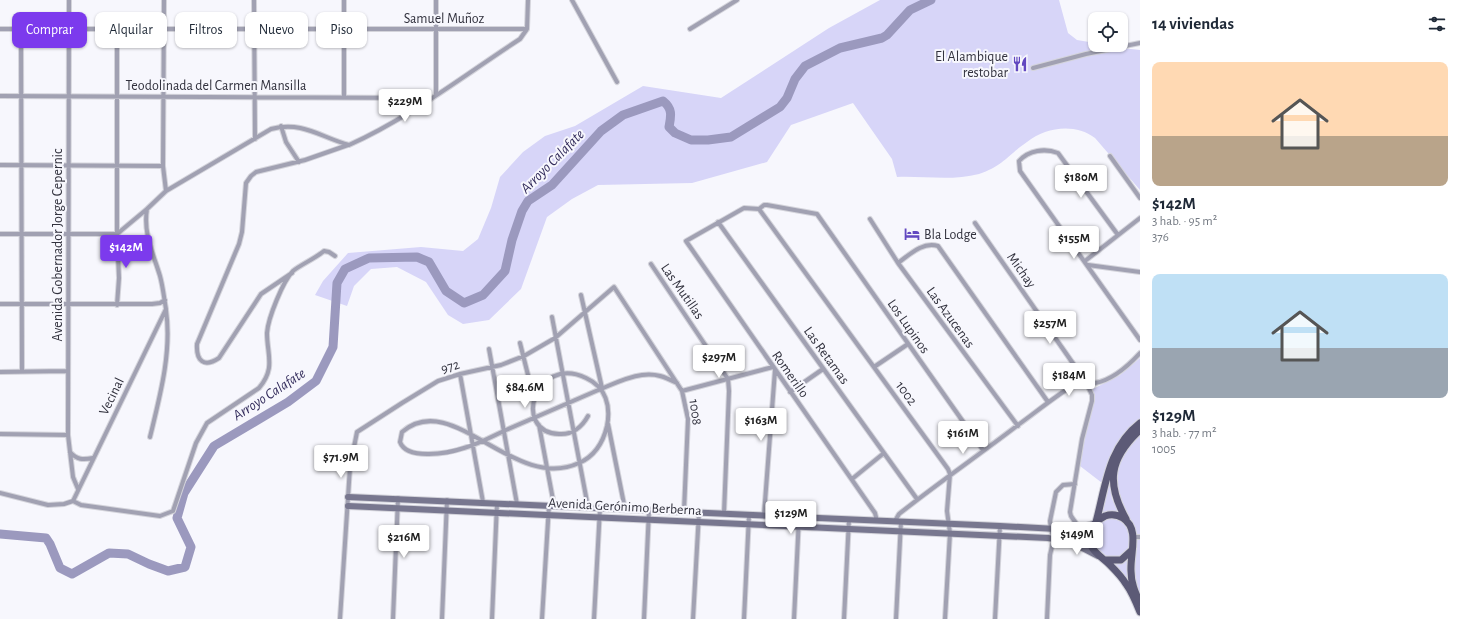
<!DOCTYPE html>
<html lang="es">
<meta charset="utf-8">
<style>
body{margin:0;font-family:"Alegreya Sans",sans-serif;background:#f6f6f7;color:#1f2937;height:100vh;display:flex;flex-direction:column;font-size:15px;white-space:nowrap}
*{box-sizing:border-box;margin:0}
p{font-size:13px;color:#747a83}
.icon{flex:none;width:22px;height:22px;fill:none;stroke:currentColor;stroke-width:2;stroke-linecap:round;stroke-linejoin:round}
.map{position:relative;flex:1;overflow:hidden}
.panel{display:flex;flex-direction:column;background:#fff;width:320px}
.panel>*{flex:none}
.guide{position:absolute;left:12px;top:12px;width:380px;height:36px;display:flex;gap:8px}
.tools{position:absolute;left:1088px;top:12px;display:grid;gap:8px}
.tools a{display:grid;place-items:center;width:40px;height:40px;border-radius:8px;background:#fff;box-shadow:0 1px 3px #0004;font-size:20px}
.price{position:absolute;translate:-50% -34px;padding:0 9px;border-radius:4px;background:#fff;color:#222;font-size:13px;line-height:26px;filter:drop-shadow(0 1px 2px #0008)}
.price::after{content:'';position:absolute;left:50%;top:24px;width:12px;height:9px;margin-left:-6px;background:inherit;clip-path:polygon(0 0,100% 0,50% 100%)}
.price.current{background:#7c3aed;color:#fff}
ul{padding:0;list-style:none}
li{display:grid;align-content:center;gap:8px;height:212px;padding:0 12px}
li span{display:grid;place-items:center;height:124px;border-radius:8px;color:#555}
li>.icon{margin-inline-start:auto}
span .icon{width:72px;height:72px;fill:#fffc;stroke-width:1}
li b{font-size:17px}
h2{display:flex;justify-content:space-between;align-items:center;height:48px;padding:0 12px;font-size:17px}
.chip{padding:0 14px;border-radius:8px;background:#fff;box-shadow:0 1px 3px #0004;font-size:14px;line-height:36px}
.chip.current{background:#7c3aed;color:#fff}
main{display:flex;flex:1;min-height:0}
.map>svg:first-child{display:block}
.green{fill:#d7d5f8}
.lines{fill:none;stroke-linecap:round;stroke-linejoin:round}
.river{stroke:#9b99be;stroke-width:9}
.street-casing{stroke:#d4d4db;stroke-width:6}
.secondary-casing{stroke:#d4d4db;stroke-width:8}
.primary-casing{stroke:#d4d4db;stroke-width:9}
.street{stroke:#a1a1b2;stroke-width:4}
.secondary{stroke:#78778f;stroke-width:6}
.primary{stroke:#5c5a76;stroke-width:7}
.labels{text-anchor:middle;stroke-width:4;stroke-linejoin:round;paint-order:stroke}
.street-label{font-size:14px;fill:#32323e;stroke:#f7f7fd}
.poi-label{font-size:14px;fill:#32323e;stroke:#f7f7fd;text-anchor:end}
.water-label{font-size:15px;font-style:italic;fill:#312a5a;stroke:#f7f7fd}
</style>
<main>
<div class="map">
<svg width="1140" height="619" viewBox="0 0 1140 619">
<rect width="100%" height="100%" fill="#f7f7fd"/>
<!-- green -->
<path class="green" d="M880 0H1059L1068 33 1077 40 1095 43V45L1140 50V190L1095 138C1075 123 1046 127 1027 142 1008 155 1003 166 979 174 953 181 924 176 897 177L892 159 853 103 791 125 767 162 692 183 598 185 572 199 547 217 521 289 489 320 463 324 448 315 426 282 397 267 371 269 354 286 347 306 315 295 323 281 348 253 421 247 463 251 478 239 491 208 500 177 523 152 545 136 575 126 643 86 721 98 829 28Z
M1140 358V597L1133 571 1137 534 1116 492 1111 489 1112 499 1119 512 1110 511 1100 513 1106 486 1080 466 1093 389 1120 375Z
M1092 538a20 20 0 1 1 40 0a20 20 0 1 1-40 0Z
M1129 557 1130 585 1111 563Z"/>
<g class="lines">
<!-- river -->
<path class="river" d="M0 534 46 538 50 544 60 568 72 574 109 553 128 554 149 564 168 571 185 567 191 547 177 518 184 493 214 446 288 402 316 381 333 347 337 283 345 269 369 258 417 257 429 262 446 291 464 303 483 295 505 271 512 240 522 211 528 201 552 185 601 131 623 115 663 101C673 109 671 116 669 127L675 133 691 140H708L731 137 780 107 787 98 795 79 805 66 840 48 882 38 887 35 910 10 931 0"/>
<defs>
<path id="street" d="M69 0 68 435 73 477 78 489
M164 0 163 166 166 191
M254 0 255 139
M436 0V94
M572 0 617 82
M117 28V234L119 278 117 305
M0 29H527
M21 29 22 371
M690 29 737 0
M1033 68 1086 54 1140 43
M0 96 431 98
M344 96V0
M281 126 286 142 299 162
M1110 156 1140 198
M0 165 163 166
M759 209 948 469 950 474 947 511 950 533 945 619
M759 209 744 208 686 241 875 513 877 521
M759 209 764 205H767L817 214 983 450
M870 219 898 263 1018 426
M718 222 917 499
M975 223 1086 382 1092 395V401L1082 439 1070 512 1071 516 1080 529
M0 234H117L147 209 166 191 271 129C303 121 320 137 349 145 408 119 466 74 520 39L527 29 528 0
M1118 235 1058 153C1045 148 1029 150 1019 161L1020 171 1140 340
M1085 261 1140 218
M898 263C909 255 923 241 938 246L1048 402
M651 264 728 379 729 391 724 513
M1088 265 1140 272
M292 273 261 294 219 358C204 368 196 361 197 344L239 244 242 232 246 183 251 176 256 172 305 160 348 145
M581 295 602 388
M0 304H152L160 303 165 300
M552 317 588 507
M520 343 534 399
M489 349 517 504
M874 367 908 344
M0 372 67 371
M460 374 483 502
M682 391 773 367
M790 392 823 369
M588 416C582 427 572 435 559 434 511 432 535 354 586 378 606 387 611 406 607 426 603 443 595 456 579 463 513 493 453 388 402 432L400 442C407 461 449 453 464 448 479 444 493 436 506 430 536 417 566 404 596 391 611 385 626 377 642 375 656 373 665 377 677 383
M608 424 625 509
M539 425 554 505
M0 434 68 435
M150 437C160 396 172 352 166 310
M70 452C77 460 83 460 93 458
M852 479 884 453
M0 493 48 505 64 504 73 501
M73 501 81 505 160 516 173 511 196 443 207 423 259 388C276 368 267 355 267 333 268 318 283 281 293 271 300 265 316 258 324 251L329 252 335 256
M73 501 166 309C164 298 163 287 160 276 153 253 143 233 147 209
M764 515 775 370
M895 521 899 514C938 483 979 455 1018 425 1036 412 1053 398 1072 386 1081 380 1087 385 1095 383 1112 380 1129 365 1140 353
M1136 537H1140
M340 619 350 467 357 432 402 403 438 381 460 374 501 365 524 356 555 338 614 287 682 391 688 419 684 511
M393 619 398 498
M442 619 447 500
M492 619 497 503
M542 619 549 505
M594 619 600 508
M644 619 649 510
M693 619 699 512
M744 619 749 515
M794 619 799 517
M844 619 849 519
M896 619 901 521
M995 619 1000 526
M1047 619 1050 555 1054 538 1051 529 1050 521 1056 492 1063 485 1075 484"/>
<path id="secondary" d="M348 497 1000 526 1074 530 1096 523
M348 506 1048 538 1071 542 1098 556"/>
<path id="primary" d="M1126 519C1106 483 1109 459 1140 430
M1096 522C1106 485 1108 448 1140 423
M1105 560H1121L1132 550
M1140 603C1135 592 1131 583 1131 571 1130 553 1140 529 1123 518 1118 515 1111 514 1105 516 1099 519 1093 524 1091 531 1085 549 1100 555 1110 565 1116 571 1122 577 1126 584 1132 592 1136 602 1140 612"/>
</defs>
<!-- street casing -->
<use href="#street" class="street-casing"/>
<!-- secondary casing -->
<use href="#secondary" class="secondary-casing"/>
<!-- primary casing -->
<use href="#primary" class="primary-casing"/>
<!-- street -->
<use href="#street" class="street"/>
<!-- secondary -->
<use href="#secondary" class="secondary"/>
<!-- primary -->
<use href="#primary" class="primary"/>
</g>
<!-- icons -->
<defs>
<symbol id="restaurant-bare" viewBox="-9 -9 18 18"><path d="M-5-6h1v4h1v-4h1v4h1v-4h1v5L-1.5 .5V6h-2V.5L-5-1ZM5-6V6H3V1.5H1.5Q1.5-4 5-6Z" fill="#6248c0" stroke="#f7f7fd" stroke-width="2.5" paint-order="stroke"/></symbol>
<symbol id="hotel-bare" viewBox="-9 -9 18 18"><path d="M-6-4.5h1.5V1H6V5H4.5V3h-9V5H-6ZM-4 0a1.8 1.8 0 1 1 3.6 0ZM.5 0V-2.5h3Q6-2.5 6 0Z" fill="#6248c0" stroke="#f7f7fd" stroke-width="2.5" paint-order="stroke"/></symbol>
</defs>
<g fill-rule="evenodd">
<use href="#restaurant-bare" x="1009" y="53" width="22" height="22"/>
<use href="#hotel-bare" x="901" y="223" width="22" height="22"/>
</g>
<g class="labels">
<!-- street labels -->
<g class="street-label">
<text x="444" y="23">Samuel Muñoz</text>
<text x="216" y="90">Teodolinada del Carmen Mansilla</text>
<text transform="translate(57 245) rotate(-90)" y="5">Avenida Gobernador Jorge Cepernic</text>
<text transform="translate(1022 270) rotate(55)" y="5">Michay</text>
<text transform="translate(683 291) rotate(55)" y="5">Las Mutillas</text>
<text transform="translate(951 317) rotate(54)" y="5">Las Azucenas</text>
<text transform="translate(909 326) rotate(55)" y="5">Los Lupinos</text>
<text transform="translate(827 355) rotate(54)" y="5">Las Retamas</text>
<text transform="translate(450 366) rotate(-17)" y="5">972</text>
<text transform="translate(791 374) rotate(55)" y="5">Romerillo</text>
<text transform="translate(907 393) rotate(54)" y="5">1002</text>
<text transform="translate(111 396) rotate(-64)" y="5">Vecinal</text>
<text transform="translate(696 412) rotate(82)" y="5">1008</text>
<text transform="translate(625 506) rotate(3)" y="5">Avenida Gerónimo Berberna</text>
</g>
<!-- poi labels -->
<g class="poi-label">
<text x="1008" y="61">El Alambique<tspan x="1008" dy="16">restobar</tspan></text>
<text x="924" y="239" text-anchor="start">Bla Lodge</text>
</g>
<!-- water labels -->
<g class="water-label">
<text transform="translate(552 161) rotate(-45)" y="5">Arroyo Calafate</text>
<text transform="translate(269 394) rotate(-33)" y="5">Arroyo Calafate</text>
</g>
</g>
</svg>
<div class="tools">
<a><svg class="icon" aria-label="locate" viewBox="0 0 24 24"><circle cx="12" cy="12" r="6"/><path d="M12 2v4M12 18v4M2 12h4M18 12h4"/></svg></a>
</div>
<b class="price" style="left:405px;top:123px">$229M</b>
<b class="price" style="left:1081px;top:199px">$180M</b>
<b class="price" style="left:1074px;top:260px">$155M</b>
<b class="price current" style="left:126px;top:269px">$142M</b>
<b class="price" style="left:1050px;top:345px">$257M</b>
<b class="price" style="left:719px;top:379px">$297M</b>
<b class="price" style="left:1069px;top:397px">$184M</b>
<b class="price" style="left:525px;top:409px">$84.6M</b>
<b class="price" style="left:761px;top:442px">$163M</b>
<b class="price" style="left:963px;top:455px">$161M</b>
<b class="price" style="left:341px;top:479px">$71.9M</b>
<b class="price" style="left:791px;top:535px">$129M</b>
<b class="price" style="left:1077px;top:556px">$149M</b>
<b class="price" style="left:404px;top:559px">$216M</b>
<div class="guide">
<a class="chip current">Comprar</a>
<a class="chip">Alquilar</a>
<a class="chip">Filtros</a>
<a class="chip">Nuevo</a>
<a class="chip">Piso</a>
</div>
</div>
<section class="panel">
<h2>14 viviendas<svg class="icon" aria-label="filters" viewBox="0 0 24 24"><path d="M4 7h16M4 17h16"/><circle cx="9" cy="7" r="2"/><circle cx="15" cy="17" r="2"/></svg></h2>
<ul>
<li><span style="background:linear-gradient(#ffd9b3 60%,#b9a48a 0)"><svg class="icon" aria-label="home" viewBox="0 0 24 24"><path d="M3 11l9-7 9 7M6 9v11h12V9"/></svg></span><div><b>$142M</b><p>3 hab. · 95 m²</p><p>376</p></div></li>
<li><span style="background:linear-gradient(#bfe0f5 60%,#9aa5b1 0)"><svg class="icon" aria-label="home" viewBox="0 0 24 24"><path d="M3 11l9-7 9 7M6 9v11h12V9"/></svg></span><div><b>$129M</b><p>3 hab. · 77 m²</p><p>1005</p></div></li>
</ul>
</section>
</main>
